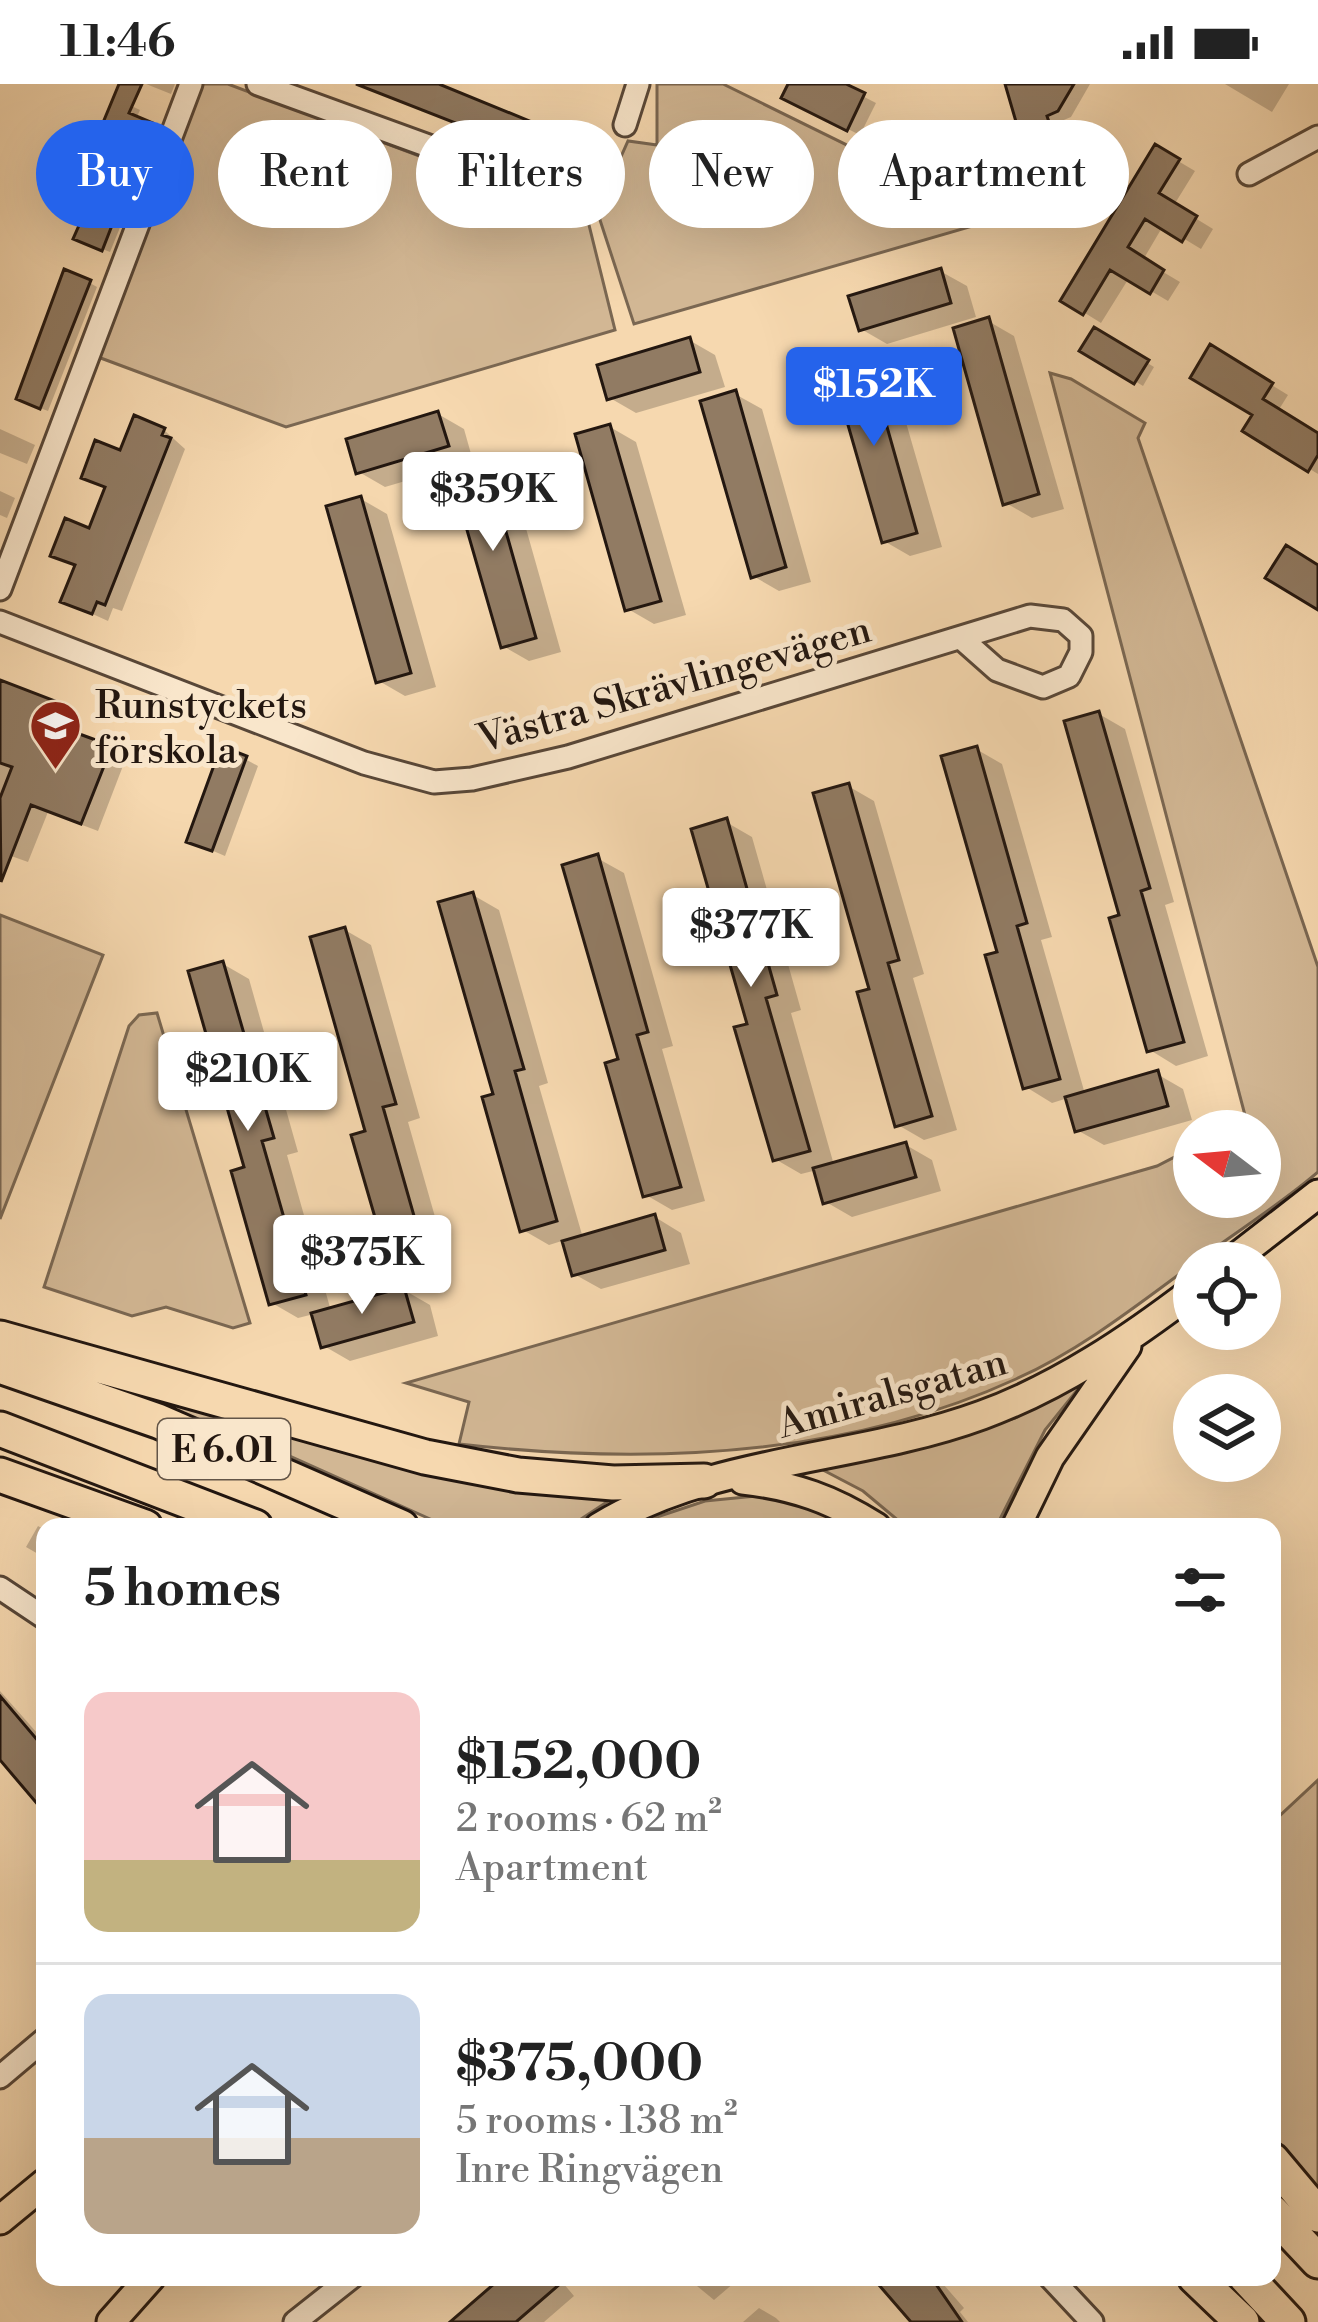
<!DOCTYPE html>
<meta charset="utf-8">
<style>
body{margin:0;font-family:"Libre Bodoni",serif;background:#f2f2f2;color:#222;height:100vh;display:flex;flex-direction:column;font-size:45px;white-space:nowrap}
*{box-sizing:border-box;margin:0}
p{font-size:39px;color:#767676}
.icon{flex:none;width:66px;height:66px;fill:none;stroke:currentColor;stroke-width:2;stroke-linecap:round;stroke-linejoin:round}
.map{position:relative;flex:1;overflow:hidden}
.drawer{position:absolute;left:36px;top:1434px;width:1245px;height:768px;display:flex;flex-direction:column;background:#fff;border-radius:24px;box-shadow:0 12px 48px #0002}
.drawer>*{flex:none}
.banner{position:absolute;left:36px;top:36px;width:1248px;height:108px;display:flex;gap:24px}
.needle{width:78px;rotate:286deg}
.fabs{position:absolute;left:1173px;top:1026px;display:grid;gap:24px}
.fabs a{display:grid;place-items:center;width:108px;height:108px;border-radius:50%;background:#fff;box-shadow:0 12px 48px #0002;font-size:60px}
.price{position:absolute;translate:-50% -102px;padding:0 27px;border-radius:12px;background:#fff;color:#222;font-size:39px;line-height:78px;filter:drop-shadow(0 3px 6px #0008)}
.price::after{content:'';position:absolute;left:50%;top:72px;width:36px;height:27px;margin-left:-18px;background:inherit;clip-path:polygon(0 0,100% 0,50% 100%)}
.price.current{background:#2563eb;color:#fff}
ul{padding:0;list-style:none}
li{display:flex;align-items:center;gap:36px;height:300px;padding:0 48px}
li+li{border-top:3px solid #e0e0e0}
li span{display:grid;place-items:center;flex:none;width:336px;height:240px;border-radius:24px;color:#555}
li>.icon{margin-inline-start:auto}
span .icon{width:144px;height:144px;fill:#fffc;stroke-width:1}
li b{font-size:51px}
h2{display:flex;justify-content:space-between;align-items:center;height:144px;padding:0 48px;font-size:51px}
.tag{padding:0 42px;border-radius:54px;background:#fff;box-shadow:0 12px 48px #0002;font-size:42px;line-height:108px}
.tag.current{background:#2563eb;color:#fff}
.status{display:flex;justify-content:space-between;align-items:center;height:84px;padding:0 60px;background:#fff;direction:ltr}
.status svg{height:33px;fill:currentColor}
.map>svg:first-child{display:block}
.green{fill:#d2b794;stroke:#7a6752;stroke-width:3}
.shadow{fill:#0003}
.building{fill:#917b63;stroke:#231710;stroke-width:3}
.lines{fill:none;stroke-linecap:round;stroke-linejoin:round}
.minor-casing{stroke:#584738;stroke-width:27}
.major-casing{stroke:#231710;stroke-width:33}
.highway-casing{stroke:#231710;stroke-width:39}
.minor{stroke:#f9e6cb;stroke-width:21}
.major{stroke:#f6d8af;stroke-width:27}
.highway{stroke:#f6d8af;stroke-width:33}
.labels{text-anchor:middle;stroke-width:10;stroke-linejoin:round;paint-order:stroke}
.shield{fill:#f9e6cb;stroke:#635548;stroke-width:3}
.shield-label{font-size:36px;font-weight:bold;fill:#231710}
.street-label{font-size:39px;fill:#231710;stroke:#f9e6cb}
.poi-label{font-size:39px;fill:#231710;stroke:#f9e6cb;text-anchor:start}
</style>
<div class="status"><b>11:46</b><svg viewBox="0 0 49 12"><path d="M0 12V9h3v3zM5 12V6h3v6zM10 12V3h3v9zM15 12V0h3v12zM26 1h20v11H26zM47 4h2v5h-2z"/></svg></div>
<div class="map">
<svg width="1318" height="2238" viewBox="0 0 1318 2238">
<rect width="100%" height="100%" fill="#f6d8af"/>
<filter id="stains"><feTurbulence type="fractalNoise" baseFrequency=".00167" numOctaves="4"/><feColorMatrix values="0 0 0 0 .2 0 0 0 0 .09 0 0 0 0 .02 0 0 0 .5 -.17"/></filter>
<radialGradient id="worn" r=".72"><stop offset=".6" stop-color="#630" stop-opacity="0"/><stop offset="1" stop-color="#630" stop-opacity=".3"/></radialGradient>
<!-- green -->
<path class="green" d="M201 0H228L486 97 490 118 528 135 552 119 586 129 615 246 286 343 98 273Z
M657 0H723L997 135 634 240 600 136V120L628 57 657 61Z
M1050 289 1071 295 1145 339 1138 354 1318 883V1088C1281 1120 1239 1146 1200 1175 1141 1218 1083 1265 1016 1295 844 1374 643 1381 459 1360L469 1318 406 1299 1157 1082 1194 1063V1113H1260V1047H1225L1246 1035Z
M0 831 103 871 0 1135Z
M157 929 250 1239 233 1244 166 1223 132 1232 44 1203 129 942 139 931Z
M0 1260 619 1410 569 1443H448L258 1358Z
M1095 1284 1045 1346 996 1443H906L863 1407 823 1386 1015 1334Z
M756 1412 807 1420 855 1443H627L705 1417Z
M1318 1696V2112L1272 2054V1739Z"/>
<!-- shadow -->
<path class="shadow" d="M146 0H175L171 10Z
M357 0H423L539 45 531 67Z
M791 0H839L876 19 860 51 797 20Z
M1008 0H1090L1071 33 1059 38 1061 47 1035 54 1022 46Z
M1225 0H1289L1272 28Z
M117 15 140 26 136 35 160 46 153 63 129 53 116 87 139 97 110 168 84 158 103 93Z
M586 62 594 66 585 90 563 82Z
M1156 64 1195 87 1174 121 1213 145 1201 165 1163 142 1143 176 1180 198 1168 217 1129 194 1101 239 1064 216Z
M940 187 967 202 976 233 887 260 861 245Z
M90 199 97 203 48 327 27 319Z
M988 237 1014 252 1064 425 1032 434 1006 419Z
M1095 247 1154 283 1143 302 1084 266Z
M689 256 715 271 725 303 636 329 610 314Z
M1211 264 1288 311 1278 327 1318 352V390L1246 346 1256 330Z
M866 275 892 290 942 463 910 472 884 457Z
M735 310 762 325 811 498 779 507 753 492Z
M438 330 464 345 473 377 385 403 359 388Z
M610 343 636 358 686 531 654 540 628 525Z
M0 345 35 361 27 380 0 369Z
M164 346 185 365 122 527 113 524 108 537 64 517 78 482 54 470 91 448 108 405 84 393Z
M485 380 512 395 561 568 529 577 503 562Z
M0 407 15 414 7 434 0 431Z
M361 415 387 430 436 603 405 612 379 597Z
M0 599 77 632 71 650 126 674 98 747 48 728 28 778 0 768Z
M1099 630 1125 645 1174 818 1165 821 1208 972 1176 982 1150 966 1122 833Z
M976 665 1002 680 1052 853 1041 856 1085 1010 1157 990 1183 1005 1192 1036 1104 1061 1077 1046 1068 1014 1052 1019 1026 1003Z
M245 675 258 682 225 772 190 757Z
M848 702 874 717 924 890 913 894 957 1046 924 1056 898 1041 872 907Z
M726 738 752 753 801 926 791 929 834 1081 906 1061 932 1076 941 1107 852 1133 826 1118 817 1086 801 1090 775 1075Z
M597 774 624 789 673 962 662 965 705 1117 672 1126 646 1111Z
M473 811 499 826 548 999 539 1002 583 1154 655 1133 681 1149 690 1180 601 1205 574 1190 565 1156 549 1161 523 1146 496 1013Z
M345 846 371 861 420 1034 408 1038 451 1189 418 1198 392 1183 369 1049Z
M223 880 249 895 298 1068 287 1071 331 1227 404 1206 430 1221 438 1252 350 1277 324 1262 314 1230 298 1234 272 1219 247 1085Z
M38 1442 45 1446V1474L26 1463Z
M0 1607 45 1658V1724L0 1671Z
M507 2193H558L574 2212 544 2238H455Z
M686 2193H741L714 2216Z
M876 2193H937L964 2224 960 2228 968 2238H915Z
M759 2224 776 2234 780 2238H743Z"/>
<!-- building -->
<path class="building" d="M119 0H142L129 29 153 39 144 61 121 51 110 81 132 90 102 167 73 155 100 94 83 87Z
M356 0H439L532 38 522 65Z
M788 0H846L865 9 847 47 781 14Z
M1005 0H1074L1058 27 1047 32 1050 41 1019 48Z
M562 50 588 59 577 88 552 79Z
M1155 60 1180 75 1159 109 1197 132 1182 158 1145 135 1128 163 1164 186 1150 210 1110 186 1083 231 1060 217Z
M941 184 951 219 859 247 848 212Z
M64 185 91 196 40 325 16 315Z
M989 233 1039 410 1003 421 953 244Z
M1094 243 1149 276 1134 300 1079 267Z
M690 253 700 288 607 316 597 281Z
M1210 260 1273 299 1263 315 1318 349V371L1308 388 1242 347 1252 331 1190 294Z
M867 272 917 449 882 459 831 282Z
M736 306 786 483 751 494 700 317Z
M438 327 449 362 356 390 346 355Z
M134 331 165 344 162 351 171 354 105 521 97 518 92 530 60 518 75 481 50 472 65 434 89 444 105 403 81 394 95 356 120 366Z
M610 340 661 517 625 527 575 350Z
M486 377 536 554 501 564 450 387Z
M361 412 411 589 376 599 326 422Z
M1286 461 1318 481V526L1265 494Z
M0 596 63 620 55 641 112 662 81 740 31 721 1 798 0 714 12 683 0 679Z
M1099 627 1150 804 1141 807 1184 958 1147 968 1109 834 1119 831 1064 637Z
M221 662 247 672 212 767 186 758Z
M977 662 1027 839 1017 842 1060 995 1023 1005 985 871 997 868 941 672Z
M849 699 899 876 888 879 932 1032 895 1043 857 908 869 905 813 709Z
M727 734 777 911 766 914 810 1067 773 1077 734 943 747 940 691 745Z
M598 770 648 948 637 951 681 1103 643 1113 605 979 618 975 562 781Z
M473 808 524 985 515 987 557 1137 520 1148 482 1013 493 1010 438 818Z
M345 843 396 1020 383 1023 426 1174 390 1185 351 1051 365 1047 310 853Z
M223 877 274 1054 262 1057 306 1211 269 1221 231 1087 244 1083 188 887Z
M1158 986 1168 1022 1075 1048 1065 1013Z
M906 1058 916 1093 823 1120 813 1084Z
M655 1130 665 1166 572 1192 562 1157Z
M404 1203 414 1238 321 1264 311 1229Z
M0 1612 45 1665V1729L0 1676Z
M502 2193H568L516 2238H450Z
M872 2193H931L962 2238H911Z"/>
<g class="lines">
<defs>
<path id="minor" d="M258 0 533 100
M625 41 638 0
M1249 90 1318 53
M0 505 191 0
M0 538 364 679 434 698 472 695 568 673 1030 532 1063 536 1081 552V568L1069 592 1043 603 997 586 962 555
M0 1504 45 1534
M0 1993 45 1955
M1050 2193 1092 2238
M295 2238 352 2193"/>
<path id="major" d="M1229 1179 1318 1110
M743 1396C795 1402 832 1415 876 1443
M599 1443C714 1373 857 1377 982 1331 1059 1303 1130 1255 1194 1206
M1016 1443 1050 1373 1127 1262
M0 2136 45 2099
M111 2238 151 2193"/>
<path id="highway" d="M0 1254 425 1373 518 1391 613 1399 704 1397
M0 1282 158 1337 401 1443
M0 1345 255 1443
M0 1391 145 1443
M1272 2076 1318 2131
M1272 2128 1318 2177
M1195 2193 1242 2238
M1246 2193 1288 2238"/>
</defs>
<!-- minor casing -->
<use href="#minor" class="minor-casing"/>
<!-- major casing -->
<use href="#major" class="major-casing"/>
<!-- highway casing -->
<use href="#highway" class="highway-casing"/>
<!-- minor -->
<use href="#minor" class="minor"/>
<!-- major -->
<use href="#major" class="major"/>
<!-- highway -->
<use href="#highway" class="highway"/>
</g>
<!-- icons -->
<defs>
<symbol id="school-pin" viewBox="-11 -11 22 30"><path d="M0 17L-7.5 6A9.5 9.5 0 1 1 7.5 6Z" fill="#8f2418" stroke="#f9e6cb"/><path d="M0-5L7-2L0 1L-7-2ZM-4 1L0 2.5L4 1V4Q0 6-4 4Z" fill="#fff"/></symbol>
</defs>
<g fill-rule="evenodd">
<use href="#school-pin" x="26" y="612" width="59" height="81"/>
</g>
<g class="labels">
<!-- shield labels -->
<rect class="shield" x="158" y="1335" width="132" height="60" rx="9"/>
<g class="shield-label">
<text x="224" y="1378">E 6.01</text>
</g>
<!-- street labels -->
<g class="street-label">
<text transform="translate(674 599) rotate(-16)" y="14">Västra Skrävlingevägen</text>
<text transform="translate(892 1308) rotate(-16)" y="14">Amiralsgatan</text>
</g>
<!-- poi labels -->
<g class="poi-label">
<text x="95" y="634">Runstyckets<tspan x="95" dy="45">förskola</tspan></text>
</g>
</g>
<rect width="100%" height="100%" filter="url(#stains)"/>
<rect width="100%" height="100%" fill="url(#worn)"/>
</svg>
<div class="fabs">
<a><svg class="needle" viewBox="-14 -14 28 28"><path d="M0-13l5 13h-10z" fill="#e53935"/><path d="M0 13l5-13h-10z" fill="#767676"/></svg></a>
<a><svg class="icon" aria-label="locate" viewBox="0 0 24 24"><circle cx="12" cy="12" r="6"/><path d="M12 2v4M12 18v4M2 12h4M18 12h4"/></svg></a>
<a><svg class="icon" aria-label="layers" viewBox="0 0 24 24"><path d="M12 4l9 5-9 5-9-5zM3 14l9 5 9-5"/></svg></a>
</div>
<b class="price current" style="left:874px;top:365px">$152K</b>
<b class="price" style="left:493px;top:470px">$359K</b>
<b class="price" style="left:751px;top:906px">$377K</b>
<b class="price" style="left:248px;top:1050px">$210K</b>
<b class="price" style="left:362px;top:1233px">$375K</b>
<div class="banner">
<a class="tag current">Buy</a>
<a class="tag">Rent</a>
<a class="tag">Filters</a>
<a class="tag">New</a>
<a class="tag">Apartment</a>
</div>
<section class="drawer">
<h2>5 homes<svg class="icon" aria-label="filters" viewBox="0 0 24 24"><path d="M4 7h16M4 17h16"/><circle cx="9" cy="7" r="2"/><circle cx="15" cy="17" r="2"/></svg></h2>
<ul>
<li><span style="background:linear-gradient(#f6c9c9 70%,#c2b280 0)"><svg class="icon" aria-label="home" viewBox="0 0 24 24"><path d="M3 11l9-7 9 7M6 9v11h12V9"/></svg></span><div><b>$152,000</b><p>2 rooms · 62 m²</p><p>Apartment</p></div></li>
<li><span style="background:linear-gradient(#c9d6e8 60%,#b9a48a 0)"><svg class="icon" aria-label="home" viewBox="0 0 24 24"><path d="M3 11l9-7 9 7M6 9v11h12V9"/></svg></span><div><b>$375,000</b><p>5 rooms · 138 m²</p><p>Inre Ringvägen</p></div></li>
</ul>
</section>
</div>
